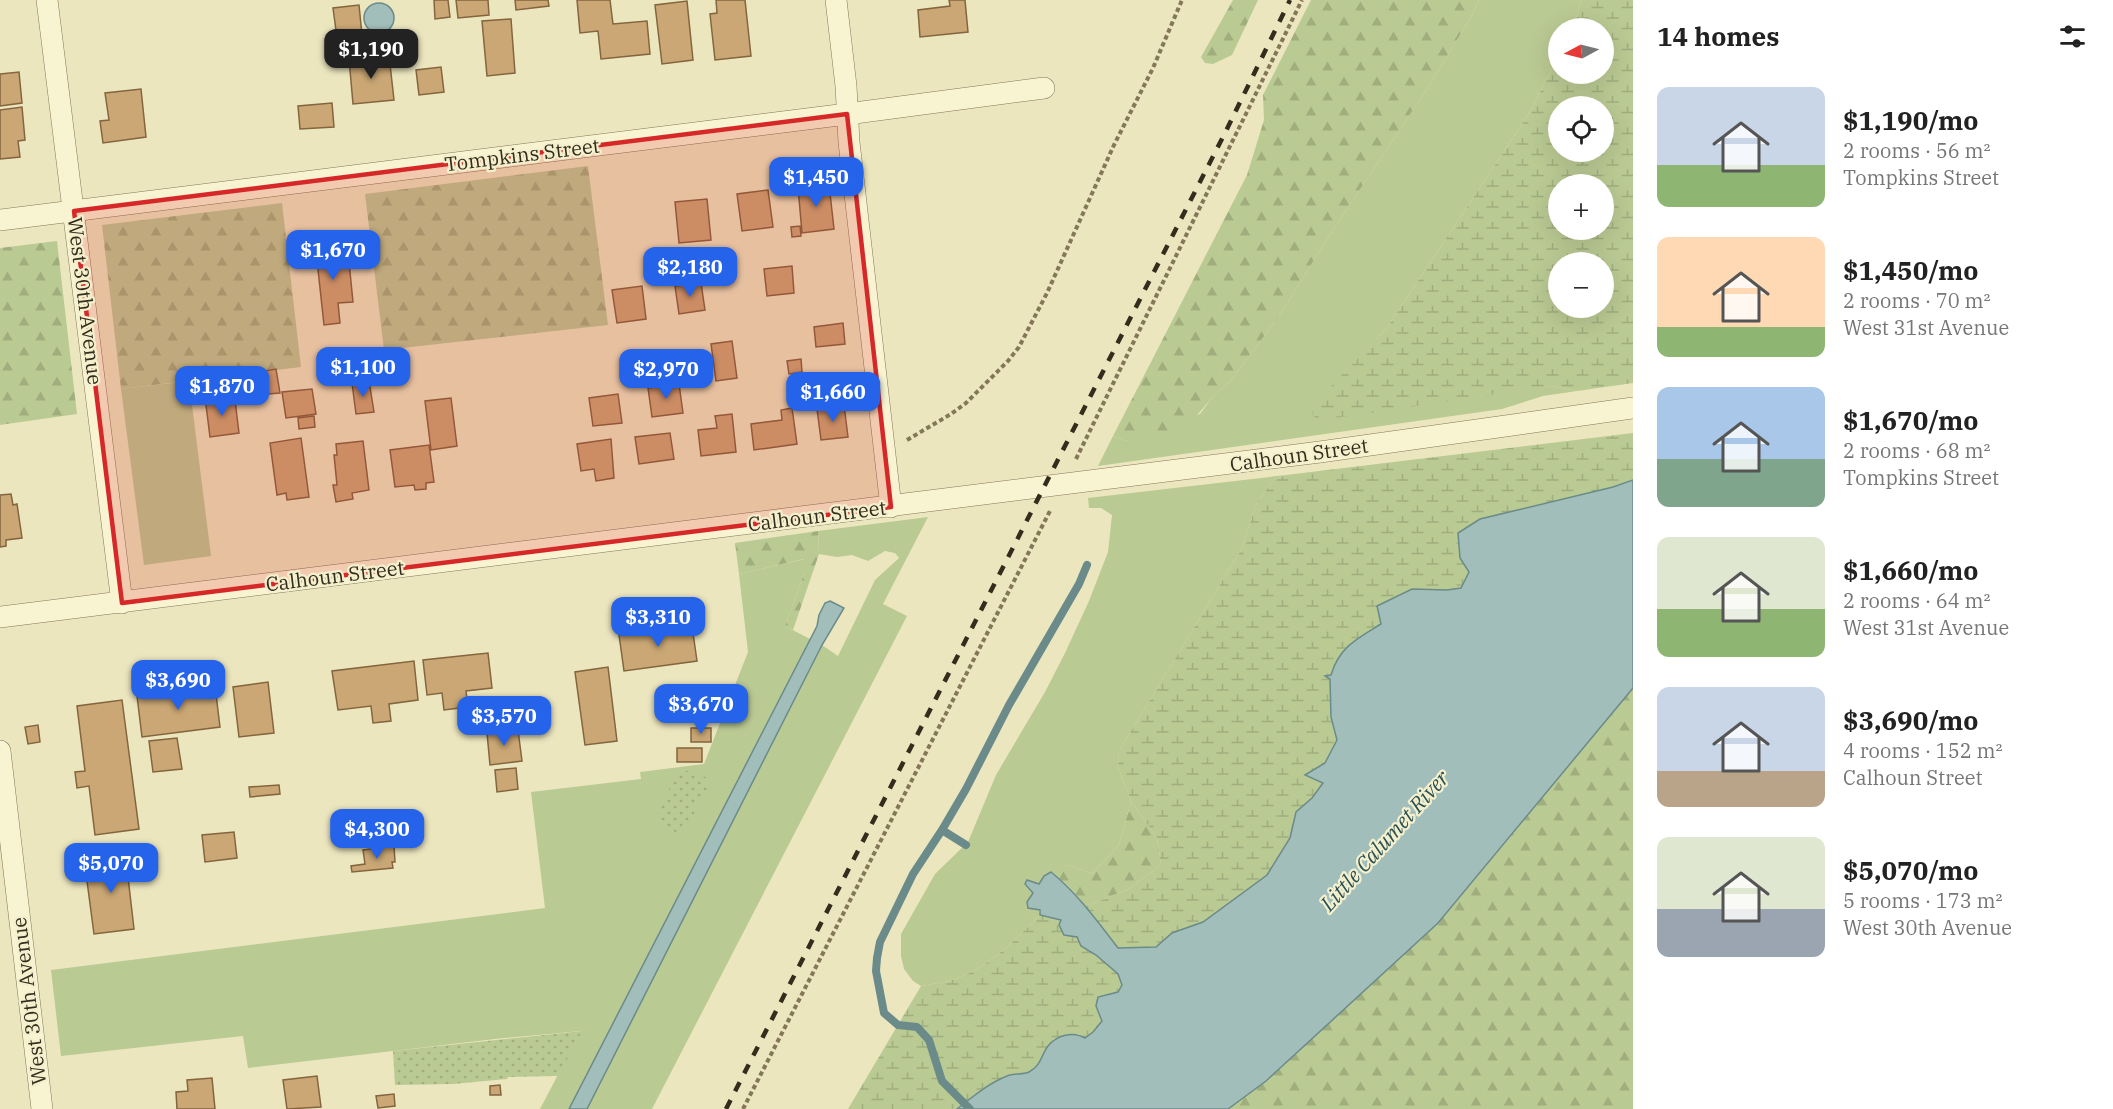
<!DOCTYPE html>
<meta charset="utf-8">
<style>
body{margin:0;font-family:"IBM Plex Serif",serif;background:#f2f2f2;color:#222;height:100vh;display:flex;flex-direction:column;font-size:22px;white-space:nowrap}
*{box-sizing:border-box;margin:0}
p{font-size:20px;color:#767676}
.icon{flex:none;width:33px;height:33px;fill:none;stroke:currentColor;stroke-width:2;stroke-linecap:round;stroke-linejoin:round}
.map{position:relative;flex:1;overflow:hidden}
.side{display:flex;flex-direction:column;background:#fff;width:480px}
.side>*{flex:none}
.needle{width:39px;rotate:263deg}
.buttons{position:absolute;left:1548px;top:18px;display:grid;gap:12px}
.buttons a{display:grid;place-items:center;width:66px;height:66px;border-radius:50%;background:#fff;box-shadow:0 6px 24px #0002;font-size:30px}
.price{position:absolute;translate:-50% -51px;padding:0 14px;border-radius:12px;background:#2563eb;color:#fff;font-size:20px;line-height:39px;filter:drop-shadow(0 2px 3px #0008)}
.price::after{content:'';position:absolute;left:50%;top:36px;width:18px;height:14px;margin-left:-9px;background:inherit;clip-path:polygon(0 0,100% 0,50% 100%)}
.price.selected{background:#222;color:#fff}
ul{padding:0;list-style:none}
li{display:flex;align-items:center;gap:18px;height:150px;padding:0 24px}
li span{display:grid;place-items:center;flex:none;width:168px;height:120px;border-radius:12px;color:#555}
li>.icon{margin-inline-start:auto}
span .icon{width:72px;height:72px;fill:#fffc;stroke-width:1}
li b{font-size:26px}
h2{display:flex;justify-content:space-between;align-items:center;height:72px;padding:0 24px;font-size:26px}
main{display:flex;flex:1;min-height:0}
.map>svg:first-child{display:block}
.grass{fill:#baca93}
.forest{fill:url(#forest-firs)}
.wetland{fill:url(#wetland-marsh);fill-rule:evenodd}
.garden{fill:url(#garden-dots)}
.water{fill:#a2bebb;stroke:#6a8b89;stroke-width:1.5}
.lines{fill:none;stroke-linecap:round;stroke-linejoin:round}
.stream{stroke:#6a8b89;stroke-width:8}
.building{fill:#caa775;stroke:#83653e;stroke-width:1.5}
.minor-casing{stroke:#847758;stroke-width:22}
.path{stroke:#847758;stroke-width:4;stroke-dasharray:4.5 3;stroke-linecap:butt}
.minor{stroke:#f8f3d1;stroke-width:21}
.rail{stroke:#342c1c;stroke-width:4.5;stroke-dasharray:10 10;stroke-linecap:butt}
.marked{fill:#d62828;fill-opacity:0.2;stroke:#d62828;stroke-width:4.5;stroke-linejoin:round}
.labels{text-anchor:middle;stroke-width:4.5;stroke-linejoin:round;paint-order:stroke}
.street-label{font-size:20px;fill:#342c1c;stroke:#f4f0ce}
.water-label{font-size:21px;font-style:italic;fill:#2b5054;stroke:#f4f0ce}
</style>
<main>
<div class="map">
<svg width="1633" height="1109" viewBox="0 0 1633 1109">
<defs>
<pattern id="forest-firs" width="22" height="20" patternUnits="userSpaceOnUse" patternTransform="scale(1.5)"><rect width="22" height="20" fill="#baca93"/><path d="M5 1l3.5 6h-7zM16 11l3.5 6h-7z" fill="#a0ae7e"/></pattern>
<pattern id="wetland-marsh" width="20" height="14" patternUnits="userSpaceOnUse" patternTransform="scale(1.5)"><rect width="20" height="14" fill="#baca93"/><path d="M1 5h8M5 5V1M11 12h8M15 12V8" fill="none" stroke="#a0ae7e"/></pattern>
<pattern id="garden-dots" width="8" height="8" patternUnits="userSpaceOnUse" patternTransform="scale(1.5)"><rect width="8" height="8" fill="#baca93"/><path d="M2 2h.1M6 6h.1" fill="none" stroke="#a0ae7e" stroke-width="1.8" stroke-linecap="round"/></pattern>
</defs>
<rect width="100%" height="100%" fill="#ece6bf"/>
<!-- grass -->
<path class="grass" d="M1479 0H1581L1573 28H1558V57L1528 115 1386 329 1312 407 1552 386 1577 391 1543 396 1502 409 1098 466 1113 436 1126 441 1200 414 1211 399 1232 379 1280 315 1329 236 1429 86 1471 17Z
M189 381 211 556 144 565 121 389Z
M1286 475 1275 479 1257 502 1241 550 1119 751 1118 767 1131 801 1119 845 1092 874 1069 865 1044 876 1039 884 1027 880 1025 884 1034 893 1040 915C1014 941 985 971 949 981 940 983 930 984 921 986L913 981 904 969 901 956V934L935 874 968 842 996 775 1045 692 1065 653 1089 601 1108 552 1112 515 1101 508H1089L1088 498Z
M928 517 883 604 907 616 652 1109H587L822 645 838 656 875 580 899 558 895 553 885 551 868 561 852 555 837 557 819 554 818 531Z
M805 559 804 574 785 626 810 639 569 1109H540L581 1031 495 1039 248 1068 243 1036 61 1056 51 970 545 908 531 792 641 779 640 772 704 764 748 652 739 574Z"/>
<!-- forest -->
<path class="forest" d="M1233 0H1258L1232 55 1213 64 1205 63 1201 57Z
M1311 0H1479L1471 17 1429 86 1329 236 1280 315 1232 379 1211 399 1192 421 1158 434 1126 441 1113 436 1247 175 1264 120 1263 95Z
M588 166 608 325 384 350 365 194Z
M282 203 301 367 121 389 102 225Z
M57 241 77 414 0 425V248Z
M818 531 819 554 793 630 785 626 804 574V559L739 574 735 543Z
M1633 649V1109H1167Z
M1131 801 1157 838 1161 865 1127 890 1086 906 1067 885 1051 872 1069 865 1092 874 1119 845Z"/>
<!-- wetland -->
<path class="wetland" d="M1581 0H1633V383L1577 391 1552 386 1321 420 1313 416 1312 406 1386 329 1528 115 1558 57V74H1604V28H1573ZM1558 106H1604V152H1558ZM1604 184V230H1558V184ZM1604 262V308H1558V262Z
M1633 433V480L1613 487 1473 593 1330 679 1366 715 1284 866 1102 1021 1093 1032 1085 1038 1078 1034 1048 1046 1040 1063 1028 1073 1008 1075 974 1095 957 1109H848L921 986C930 984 940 983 949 981 985 971 1014 941 1040 915V910L1028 908 1027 902 1033 893 1025 884 1027 880 1039 884 1044 876 1051 872 1067 885 1086 906 1127 890 1161 865 1157 838 1131 801 1118 767 1119 751 1241 550 1257 502 1275 479 1286 475Z"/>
<!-- garden -->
<path class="garden" d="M688 771 708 778V787L682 836 655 820 677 772Z
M582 1031 558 1076 508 1077 507 1079 453 1084 395 1085 393 1051Z"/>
<!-- water -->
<path class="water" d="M364 18a15 15 0 1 1 30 0a15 15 0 1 1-30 0Z
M1633 480V688L1438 923 1266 1081 1228 1109H957C972 1097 989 1083 1007 1076 1014 1073 1023 1075 1029 1072 1041 1066 1041 1055 1048 1046 1057 1035 1073 1031 1085 1038L1093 1032 1102 1021 1096 1006 1098 997 1118 992 1122 985 1118 974 1096 955 1081 946 1077 937 1064 935 1059 925 1061 920 1040 915V910L1028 908 1027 902 1033 893 1025 884 1027 880 1039 884 1044 876 1051 872C1078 894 1097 921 1118 948L1156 947 1172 933 1203 922 1267 875 1290 838 1296 812 1312 798 1323 783 1305 775 1325 763 1337 740 1331 717 1330 679 1325 676 1331 675C1339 647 1358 638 1381 624L1377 606 1412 589 1447 590 1461 588 1469 572 1460 558 1458 533 1480 519 1613 487Z
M830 601 844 608 822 645 587 1109H569L817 626 819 615 825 603Z"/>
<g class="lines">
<!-- stream -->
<path class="stream" d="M942 830 966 845
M970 1109 942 1081 929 1040 917 1027 898 1025 884 1013 876 971 877 958 880 942 913 874 942 830 966 789 1009 705 1079 584 1087 565"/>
</g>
<!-- building -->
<path class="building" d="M434 0H448L450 17 435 19Z
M456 0H488L489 15 458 18Z
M515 0H548L549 6 516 10Z
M577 0H610L613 24 647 21 650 54 601 59 598 31 580 33Z
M716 0H745L751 56 715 60 710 14 717 13Z
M949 0H965L968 32 920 37 918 10 950 6Z
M687 1 693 60 662 64 655 5Z
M359 5 362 35 337 38 333 8Z
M511 19 515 73 487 76 482 21Z
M389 55 394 100 353 104 349 59Z
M441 67 444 92 419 95 416 70Z
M19 72 22 103 0 106V74Z
M141 89 146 137 103 143 100 121 109 120 105 93Z
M332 103 334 127 300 129 298 106Z
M22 107 25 140 18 141 20 157 0 159V110Z
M829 184 834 229 802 233 798 187Z
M768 190 773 227 742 231 737 194Z
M707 199 711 240 679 243 675 202Z
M800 226 801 236 792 237 791 227Z
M331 240 332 253 348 252 353 302 338 303 340 323 324 325 315 242Z
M792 266 794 293 767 296 764 269Z
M701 283 705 310 679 314 675 286Z
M642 286 646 319 617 323 612 290Z
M843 323 845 344 816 347 814 327Z
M732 341 737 378 716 381 711 344Z
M801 359 802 372 789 374 787 361Z
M276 369 280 393 268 394 265 371Z
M369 381 374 412 356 414 352 383Z
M679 384 683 413 652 417 648 388Z
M312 389 316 414 286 418 282 392Z
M618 394 622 423 593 426 589 398Z
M219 395 220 401 235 400 239 433 210 437 205 397Z
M451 398 457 446 431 450 425 401Z
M844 405 848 437 821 440 817 409Z
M792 408 797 444 754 450 751 424 782 420 781 410Z
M732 414 736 452 701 456 698 430 717 428 715 416Z
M314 416 315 427 299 429 298 418Z
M670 433 674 459 639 464 635 437Z
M301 438 309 497 287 500 286 493 277 495 270 443Z
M611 439 614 478 596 481 594 469 581 471 577 444Z
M363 441 369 490 352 493 353 499 336 502 333 485H337L334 455H337L336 444Z
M429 445 434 482 426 483V489L415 490 414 485 395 487 390 450Z
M11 494 13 505 17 504 22 538 6 540V546L0 547V495Z
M692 626 697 661 624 671 619 635Z
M488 653 492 688 466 691 468 707 444 710 442 693 427 695 423 660Z
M414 661 418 700 389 704 391 721 373 723 371 706 338 710 332 671Z
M608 667 617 741 585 745 575 672Z
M268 682 274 733 239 737 233 687Z
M215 686 220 727 142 737 137 696Z
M122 700 139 829 95 835 89 786 77 788 75 772 85 771 77 706Z
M38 725 40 742 28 744 25 727Z
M691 728H711V742H691Z
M518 730 522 761 490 765 487 733Z
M177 738 182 769 153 772 149 741Z
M677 748H702V762H677Z
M516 768 518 789 497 792 495 770Z
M279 785 280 794 250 797 249 787Z
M234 832 237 858 205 862 202 835Z
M394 846 395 862H392L393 868 352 872 351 866 365 864 363 850Z
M125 851 134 929 94 934 87 881 96 879 93 855Z
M317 1076 321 1107 287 1109 283 1080Z
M212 1078 215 1109H177L176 1092 188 1091 187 1080Z
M500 1085 501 1095H490V1086Z
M394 1094 395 1106 378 1108 376 1096Z"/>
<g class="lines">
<defs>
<path id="minor" d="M47 0 122 603
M836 0 846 86 849 142 891 507
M0 220 847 114 1044 88
M0 617 1320 452 1633 408
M0 751 42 1109"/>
</defs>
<!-- minor casing -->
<use href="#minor" class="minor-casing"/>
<!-- path -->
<path class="path" d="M907 440 951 414 966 403 1008 361 1019 347 1047 293 1114 145 1153 68 1182 0
M1076 459 1302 0
M743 1109 1051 509"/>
<!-- minor -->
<use href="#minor" class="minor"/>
<!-- rail -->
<path class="rail" d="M726 1109 1226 131 1290 0"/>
</g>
<!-- marked area -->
<path class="marked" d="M847 114 891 507 122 603 74 211Z"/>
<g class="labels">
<!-- street labels -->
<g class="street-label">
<text transform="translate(522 155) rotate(-7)" y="7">Tompkins Street</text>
<text transform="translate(85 301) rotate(83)" y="7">West 30th Avenue</text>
<text transform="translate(1299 455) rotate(-8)" y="7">Calhoun Street</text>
<text transform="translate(817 516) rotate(-7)" y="7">Calhoun Street</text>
<text transform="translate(335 576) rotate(-7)" y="7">Calhoun Street</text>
<text transform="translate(29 1001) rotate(-97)" y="7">West 30th Avenue</text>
</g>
<!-- water labels -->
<g class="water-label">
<text transform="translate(1385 841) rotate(-48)" y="7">Little Calumet River</text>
</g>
</g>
</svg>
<div class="buttons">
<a><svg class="needle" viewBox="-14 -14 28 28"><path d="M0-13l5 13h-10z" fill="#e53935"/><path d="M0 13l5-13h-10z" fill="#767676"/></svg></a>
<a><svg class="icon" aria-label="locate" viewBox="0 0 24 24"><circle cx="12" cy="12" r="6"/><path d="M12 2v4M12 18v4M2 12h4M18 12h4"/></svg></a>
<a>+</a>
<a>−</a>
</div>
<b class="price selected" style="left:371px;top:80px">$1,190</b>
<b class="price" style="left:816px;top:208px">$1,450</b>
<b class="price" style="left:333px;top:281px">$1,670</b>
<b class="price" style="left:690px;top:298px">$2,180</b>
<b class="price" style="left:363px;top:398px">$1,100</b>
<b class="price" style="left:666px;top:400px">$2,970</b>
<b class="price" style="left:222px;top:417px">$1,870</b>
<b class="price" style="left:833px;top:423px">$1,660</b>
<b class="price" style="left:658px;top:648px">$3,310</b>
<b class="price" style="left:178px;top:711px">$3,690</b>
<b class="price" style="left:701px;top:735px">$3,670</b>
<b class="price" style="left:504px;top:747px">$3,570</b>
<b class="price" style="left:377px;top:860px">$4,300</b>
<b class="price" style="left:111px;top:894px">$5,070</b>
</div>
<section class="side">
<h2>14 homes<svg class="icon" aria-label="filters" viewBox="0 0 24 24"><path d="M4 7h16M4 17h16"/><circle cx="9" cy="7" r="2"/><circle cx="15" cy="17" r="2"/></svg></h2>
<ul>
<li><span style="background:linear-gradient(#c9d6e8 65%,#8fb573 0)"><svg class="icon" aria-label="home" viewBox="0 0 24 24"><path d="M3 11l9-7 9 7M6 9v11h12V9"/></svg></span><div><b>$1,190/mo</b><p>2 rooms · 56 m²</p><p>Tompkins Street</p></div></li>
<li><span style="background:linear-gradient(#ffd9b3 75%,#8fb573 0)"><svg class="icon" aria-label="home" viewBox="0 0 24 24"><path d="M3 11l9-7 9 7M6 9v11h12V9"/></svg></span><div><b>$1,450/mo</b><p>2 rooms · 70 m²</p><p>West 31st Avenue</p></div></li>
<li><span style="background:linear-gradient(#a9c7e8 60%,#7fa58c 0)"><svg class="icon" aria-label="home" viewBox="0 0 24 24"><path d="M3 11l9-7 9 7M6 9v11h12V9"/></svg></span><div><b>$1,670/mo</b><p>2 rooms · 68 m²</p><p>Tompkins Street</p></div></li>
<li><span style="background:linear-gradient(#dfe7d0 60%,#8fb573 0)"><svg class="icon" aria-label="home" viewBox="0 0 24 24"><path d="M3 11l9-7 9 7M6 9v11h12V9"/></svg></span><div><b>$1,660/mo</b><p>2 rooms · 64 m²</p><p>West 31st Avenue</p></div></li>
<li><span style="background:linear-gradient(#c9d6e8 70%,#b9a48a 0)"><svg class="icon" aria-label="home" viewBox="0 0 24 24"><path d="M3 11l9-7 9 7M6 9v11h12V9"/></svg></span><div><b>$3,690/mo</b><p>4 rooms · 152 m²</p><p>Calhoun Street</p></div></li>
<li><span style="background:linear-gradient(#dfe7d0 60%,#9aa5b1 0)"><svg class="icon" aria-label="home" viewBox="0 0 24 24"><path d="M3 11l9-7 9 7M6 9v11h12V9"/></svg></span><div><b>$5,070/mo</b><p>5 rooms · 173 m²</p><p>West 30th Avenue</p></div></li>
</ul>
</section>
</main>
